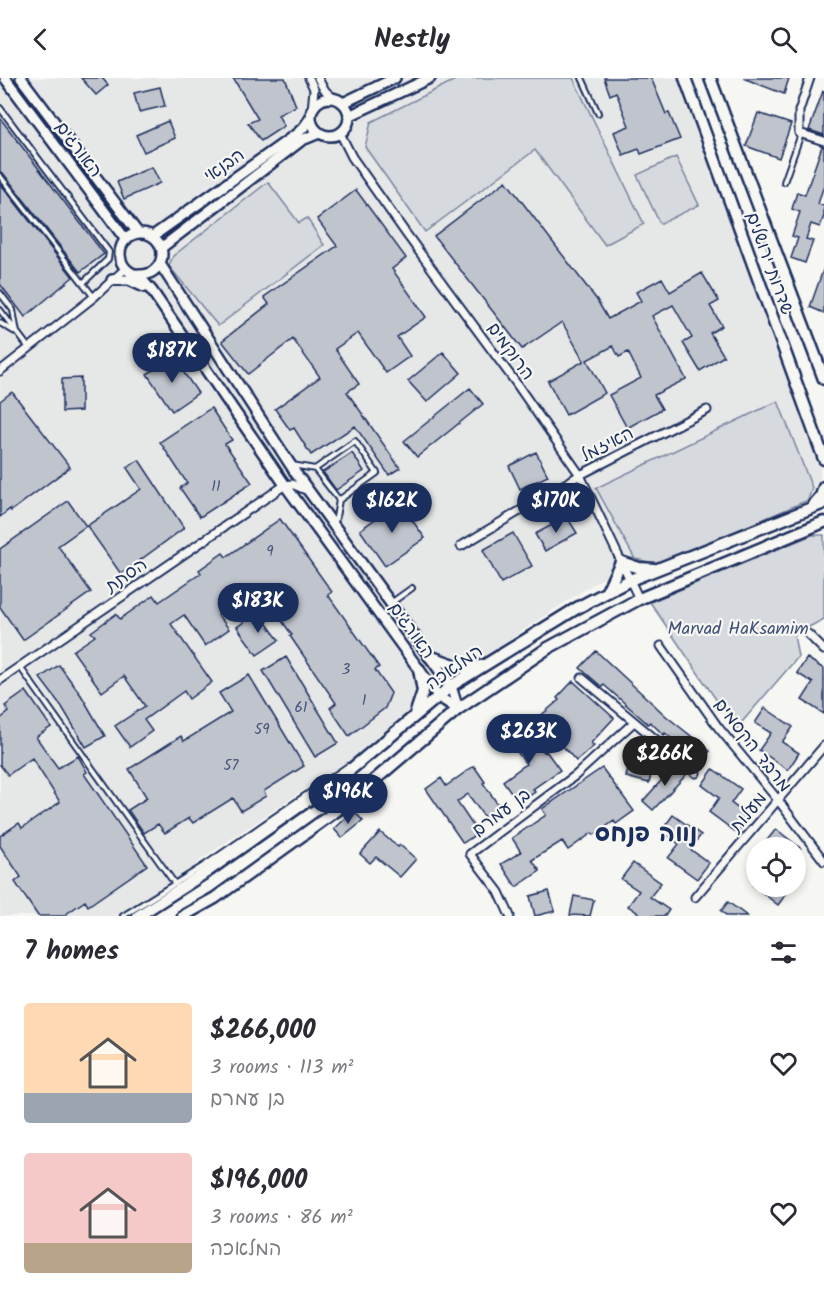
<!DOCTYPE html>
<meta charset="utf-8">
<style>
body{margin:0;font-family:Kalam,"Playpen Sans Hebrew",sans-serif;background:#f2f2f3;color:#2b2b33;height:100vh;display:flex;flex-direction:column;font-size:22px;white-space:nowrap}
*{box-sizing:border-box;margin:0}
p{font-size:20px;color:#7c7c81}
.icon{flex:none;width:33px;height:33px;fill:none;stroke:currentColor;stroke-width:2;stroke-linecap:round;stroke-linejoin:round}
.map{position:relative;height:838px;overflow:hidden}
.drawer{display:flex;flex-direction:column;background:#fff;flex:1}
.drawer>*{flex:none}
.tools{position:absolute;left:746px;top:759px;display:grid;gap:12px}
.tools a{display:grid;place-items:center;width:60px;height:60px;border-radius:50%;background:#fff;box-shadow:0 3px 9px #0003;font-size:30px}
.price{position:absolute;translate:-50% -51px;padding:0 14px;border-radius:21px;background:#1b2f5e;color:#fff;font-size:20px;line-height:39px;filter:drop-shadow(0 2px 3px #0008)}
.price::after{content:'';position:absolute;left:50%;top:36px;width:18px;height:14px;margin-left:-9px;background:inherit;clip-path:polygon(0 0,100% 0,50% 100%)}
.price.active{background:#222;color:#fff}
ul{padding:0;list-style:none}
li{display:flex;align-items:center;gap:18px;height:150px;padding:0 24px}
li span{display:grid;place-items:center;flex:none;width:168px;height:120px;border-radius:6px;color:#555}
li>.icon{margin-inline-start:auto}
span .icon{width:72px;height:72px;fill:#fffc;stroke-width:1}
li b{font-size:26px}
h2{display:flex;justify-content:space-between;align-items:center;height:72px;padding:0 24px;font-size:26px}
header{display:flex;justify-content:space-between;align-items:center;height:78px;padding:0 24px;background:#fff;font-size:27px;font-weight:700}
.map>svg:first-child{display:block}
.built{fill:#e6e7e7}
.green{fill:#d6d9dd;stroke:#78849e;stroke-width:1.5}
.building{fill:#c0c4cd;stroke:#1b2f5e;stroke-width:1.5}
.lines{fill:none;stroke-linecap:round;stroke-linejoin:round}
.service-casing{stroke:#1b2f5e;stroke-width:8}
.minor-casing{stroke:#1b2f5e;stroke-width:11}
.tertiary-casing{stroke:#1b2f5e;stroke-width:14}
.secondary-casing{stroke:#1b2f5e;stroke-width:15}
.service{stroke:#f6f6f2;stroke-width:4}
.minor{stroke:#f6f6f2;stroke-width:7}
.tertiary{stroke:#f6f6f2;stroke-width:9}
.secondary{stroke:#f6f6f2;stroke-width:10}
.labels{text-anchor:middle;stroke-width:4.5;stroke-linejoin:round;paint-order:stroke}
.number-label{font-size:15px;fill:#44547a}
.street-label{font-size:18px;fill:#1b2f5e;stroke:#f6f6f2}
.park-label{font-size:18px;fill:#405177;stroke:#f6f6f2}
.district-label{font-size:24px;font-weight:bold;fill:#1b2f5e;stroke:#f6f6f2}
</style>
<header><svg class="icon" aria-label="back" viewBox="0 0 24 24"><path d="M15 5l-7 7 7 7"/></svg>Nestly<svg class="icon" aria-label="search" viewBox="0 0 24 24"><circle cx="10" cy="10" r="6"/><path d="M15 15l6 6"/></svg></header>
<div class="map">
<svg width="824" height="838" viewBox="0 0 824 838">
<rect width="100%" height="100%" fill="#f6f6f2"/>
<filter id="ink" filterUnits="userSpaceOnUse"><feTurbulence type="fractalNoise" baseFrequency=".0167" numOctaves="2"/><feDisplacementMap in="SourceGraphic" scale="12" xChannelSelector="R" yChannelSelector="G"/><feConvolveMatrix kernelMatrix="1 2 1 2 8 2 1 2 1" color-interpolation-filters="sRGB"/></filter>
<g filter="url(#ink)">
<!-- built -->
<path class="built" d="M0 0H680L820 386V407L815 416 809 419 612 494 535 544 443 608 363 677 299 715 202 781 141 838H0Z"/>
<!-- green -->
<path class="green" d="M459 0H573L644 146 605 167 535 72 425 154 365 69 371 44Z
M676 79 699 127 660 146 637 97Z
M268 104 299 145 307 140 324 167 218 248 169 188 173 178Z
M778 323 812 410 808 422 659 486 635 481 596 410Z
M812 457H824V541L794 557 798 579 736 651 650 524Z"/>
<!-- building -->
<path class="building" d="M81 0H102L108 7 96 17Z
M233 0H285L296 28 278 37 284 48 261 63 248 45 258 41Z
M604 0H651L666 36 669 35 680 61 641 76 639 71 623 77 614 54 629 48 616 14 610 17Z
M743 0H789L784 16Z
M160 9 165 28 139 34 134 15Z
M823 13H824V57L809 52Z
M758 35 791 46 779 80 746 68Z
M0 40 104 176 80 194 3 95 0 94Z
M168 43 175 60 144 74 136 57Z
M822 68 824 69V107L818 126 824 128V138L820 149 811 146 806 161 813 163 805 185 791 180 798 160 792 158 800 134 792 131 797 114 805 117Z
M152 89 160 105 124 121 117 104Z
M506 103 597 222 608 241 641 223 636 214 662 200 670 214 702 195 719 223 710 228 722 248 710 255 724 278 700 293 683 265 692 260 673 227 652 238 686 301 654 317 662 331 627 350 609 317 641 300 628 274 619 279 613 268 587 282 605 315 566 337 548 303 584 283 562 244 522 271 434 158Z
M0 105 73 199 25 239 0 206Z
M356 112 406 180 392 191 426 239 397 259 410 278 386 295 358 255 335 271 359 306 347 314 400 390 389 397 355 348 311 377 294 350 290 352 275 331 320 299 293 261 248 296 222 263 269 226 264 219 337 168 317 141Z
M823 192 824 193V235L810 229Z
M443 274 461 295 427 324 408 303Z
M173 279 198 315 172 333 147 296Z
M81 300V333L62 334V301Z
M470 310 483 326 417 379 404 363Z
M12 314 70 389 11 433 10 431 0 439V323Z
M211 330 232 362 225 366 252 405 200 439 180 410 187 405 160 364Z
M536 374 548 398 520 411 509 388Z
M352 375 364 393 336 412 323 394Z
M139 382 184 450 121 496 87 448 141 411 127 390Z
M68 423 86 448 58 468 91 514 23 562 0 529V471Z
M399 424 425 460 385 488 360 452Z
M567 439 577 455 545 473 535 456Z
M280 441 332 514 328 517 379 589 375 592 391 615 385 630 349 658 330 630 336 625 290 558 292 557 258 509 218 537 229 551 205 568 184 537 171 546 212 604 189 621 184 613 144 642 152 653 130 669 115 648 145 628 124 598 102 614 73 573 95 558 91 554 116 536 120 541 154 517 159 524 201 495 199 492 223 475 226 479Z
M513 455 532 488 501 505 483 472Z
M258 534 279 562 257 577 237 549Z
M596 573 666 638 710 673 699 685 665 655 664 657 650 644 648 646 604 607 602 609 580 590Z
M286 579 338 665 315 679 263 593Z
M807 580 824 591V636L802 622 813 605 797 595Z
M59 587 81 617 105 658 86 669 62 629 40 600Z
M249 597 304 688 264 713 266 718 241 733 233 720 193 745 189 740 165 755 158 746 144 755 128 732 147 720 129 691 181 658 184 663 231 634 219 615Z
M573 603 614 640 591 665 594 668 576 683 538 640 559 622 557 620Z
M26 613 51 649 36 659 58 690 78 678 87 694 84 696 147 787 88 828 85 823 63 838H38L15 804 21 799 0 768V758L19 745 22 750 60 724 32 680 8 697 0 687V641L9 634 5 628Z
M765 630 793 649 782 664 799 675 788 692 759 672 771 655 755 645Z
M523 646 544 674 546 673 560 692 533 711 535 714 519 725 503 703 526 686 506 658Z
M630 683 653 689 649 705 626 699Z
M675 687 686 697 653 732 643 723Z
M474 688 485 704 483 705 502 732 487 743 468 716 457 724 478 755 463 765 426 711 441 700 446 708Z
M602 690 634 733 616 746 614 743 594 757 592 755 568 772 562 763 532 782 540 793 516 809 501 786 521 774 512 760 546 737 542 731Z
M713 691 741 711 731 725 749 739 737 755 709 734 719 720 702 707Z
M354 733 363 743 342 760 334 751Z
M673 737 701 757 690 771 709 785 697 801 668 780 679 766 661 753Z
M776 751 800 770H761Z
M380 754 398 769 400 767 416 781 400 799 376 779 370 785 360 776Z
M633 785 661 805 650 819 669 832 665 838H643L628 828 639 813 621 801Z
M754 808H792L778 827Z
M549 813 555 833 535 838 530 818Z
M574 818 594 822 590 838 570 837Z
M728 824 747 838H727L721 833Z"/>
<g class="lines">
<defs>
<path id="service" d="M582 0 598 35
M0 30 109 174 108 181 83 205
M0 98 93 218
M784 104 801 56
M0 215 13 232 17 255 0 245
M0 232 29 270
M292 387 315 391 339 422 335 445
M315 391 355 363 377 395 339 422
M391 525 412 510
M20 589 175 806
M123 838 205 787 348 688"/>
<path id="minor" d="M309 0 314 11 312 32
M318 0C322 10 327 17 337 22
M810 0 799 33V55L824 63
M340 55 352 79 407 157 516 305 580 397 639 521
M0 293 94 219 126 190
M461 468 580 397 707 332
M808 556 824 572
M661 568 718 649 778 722 824 783
M582 600 696 695
M0 602 285 407 292 406 306 412
M695 819 824 668
M510 838 499 814 470 776 576 697 634 644"/>
<path id="tertiary" d="M5 0 126 162
M21 0 138 155
M311 39a19 19 0 1 1 38 0a19 19 0 1 1-38 0Z
M343 25 395 0
M349 38 430 0
M120 176a21 21 0 1 1 42 0a21 21 0 1 1-42 0Z
M153 158 298 55 304 49 311 39
M161 170 302 62 319 55
M160 186 297 397 451 608 458 631
M137 196 152 213 285 407 439 619 458 631
M112 202H129L144 209"/>
<path id="secondary" d="M685 0 824 381
M710 0 824 301
M812 429 821 418 824 409
M607 513 621 484 639 490 654 491
M429 578 463 590 481 588
M415 637 423 613 419 591
M138 838 208 793 344 697 451 608 577 530 630 502 824 425
M183 838 215 820 350 723 458 631 548 570 639 521 824 444"/>
</defs>
<!-- service casing -->
<use href="#service" class="service-casing"/>
<!-- minor casing -->
<use href="#minor" class="minor-casing"/>
<!-- tertiary casing -->
<use href="#tertiary" class="tertiary-casing"/>
<!-- secondary casing -->
<use href="#secondary" class="secondary-casing"/>
<!-- service -->
<use href="#service" class="service"/>
<!-- minor -->
<use href="#minor" class="minor"/>
<!-- tertiary -->
<use href="#tertiary" class="tertiary"/>
<!-- secondary -->
<use href="#secondary" class="secondary"/>
</g>
</g>
<g class="labels">
<!-- number labels -->
<g class="number-label">
<text x="216" y="413">11</text>
<text x="270" y="478">9</text>
<text x="346" y="596">3</text>
<text x="364" y="627">1</text>
<text x="301" y="634">61</text>
<text x="262" y="656">59</text>
<text x="231" y="692">57</text>
</g>
<!-- street labels -->
<g class="street-label">
<text transform="translate(79 71) rotate(53)" y="6">האורגים</text>
<text transform="translate(224 87) rotate(-35)" y="6">הבנאי</text>
<text transform="translate(770 185) rotate(70)" y="6">שדרות ירושלים</text>
<text transform="translate(511 273) rotate(54)" y="6">הרוקמים</text>
<text transform="translate(607 366) rotate(-27)" y="6">האיזמל</text>
<text transform="translate(126 497) rotate(-35)" y="6">הסתת</text>
<text transform="translate(412 552) rotate(54)" y="6">האורגים</text>
<text transform="translate(454 589) rotate(-35)" y="6">המלאכה</text>
<text transform="translate(753 667) rotate(52)" y="6">מרבד הקסמים</text>
<text transform="translate(501 734) rotate(-37)" y="6">בן עמרם</text>
<text transform="translate(748 734) rotate(-50)" y="6">מעלות</text>
</g>
<!-- park labels -->
<g class="park-label">
<text x="738" y="556">Marvad HaKsamim</text>
</g>
<!-- district labels -->
<g class="district-label">
<text x="646" y="763">נווה פנחס</text>
</g>
</g>
</svg>
<div class="tools">
<a><svg class="icon" aria-label="locate" viewBox="0 0 24 24"><circle cx="12" cy="12" r="6"/><path d="M12 2v4M12 18v4M2 12h4M18 12h4"/></svg></a>
</div>
<b class="price" style="left:172px;top:306px">$187K</b>
<b class="price" style="left:392px;top:456px">$162K</b>
<b class="price" style="left:556px;top:456px">$170K</b>
<b class="price" style="left:258px;top:556px">$183K</b>
<b class="price" style="left:529px;top:687px">$263K</b>
<b class="price active" style="left:665px;top:709px">$266K</b>
<b class="price" style="left:348px;top:747px">$196K</b>
</div>
<section class="drawer">
<h2>7 homes<svg class="icon" aria-label="filters" viewBox="0 0 24 24"><path d="M4 7h16M4 17h16"/><circle cx="9" cy="7" r="2"/><circle cx="15" cy="17" r="2"/></svg></h2>
<ul>
<li><span style="background:linear-gradient(#ffd9b3 75%,#9aa5b1 0)"><svg class="icon" aria-label="home" viewBox="0 0 24 24"><path d="M3 11l9-7 9 7M6 9v11h12V9"/></svg></span><div><b>$266,000</b><p>3 rooms · 113 m²</p><p>בן עמרם</p></div><svg class="icon" aria-label="heart" viewBox="0 0 24 24"><path d="M12 20l-8-8c-3-5 5-10 8-4 3-6 11-1 8 4z"/></svg></li>
<li><span style="background:linear-gradient(#f6c9c9 75%,#b9a48a 0)"><svg class="icon" aria-label="home" viewBox="0 0 24 24"><path d="M3 11l9-7 9 7M6 9v11h12V9"/></svg></span><div><b>$196,000</b><p>3 rooms · 86 m²</p><p>המלאכה</p></div><svg class="icon" aria-label="heart" viewBox="0 0 24 24"><path d="M12 20l-8-8c-3-5 5-10 8-4 3-6 11-1 8 4z"/></svg></li>
</ul>
</section>
